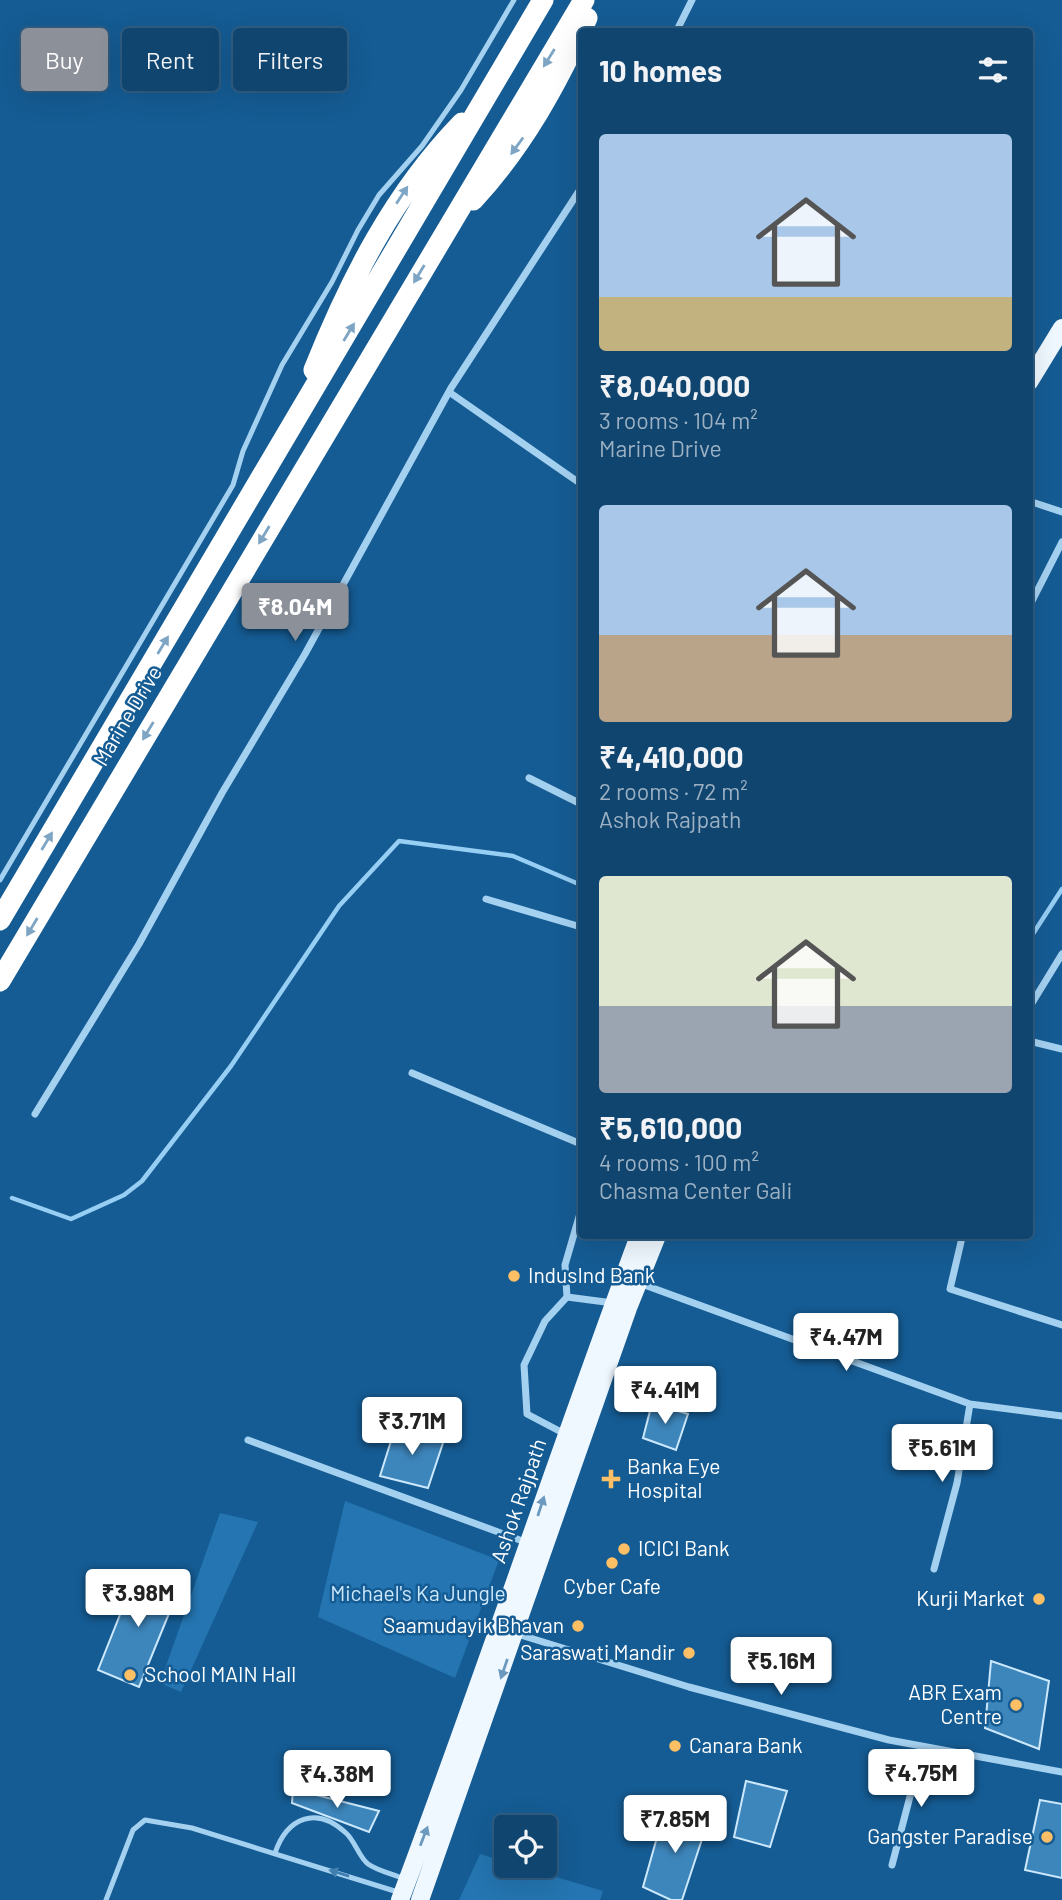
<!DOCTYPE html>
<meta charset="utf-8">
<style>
body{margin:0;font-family:Barlow,sans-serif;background:#194c74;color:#f1f3f6;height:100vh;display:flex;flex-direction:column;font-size:26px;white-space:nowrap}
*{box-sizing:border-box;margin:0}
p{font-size:23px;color:#9cb1c3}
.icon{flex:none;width:38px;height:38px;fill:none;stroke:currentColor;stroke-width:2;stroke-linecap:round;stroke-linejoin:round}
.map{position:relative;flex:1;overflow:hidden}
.panel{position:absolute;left:578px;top:28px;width:455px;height:1211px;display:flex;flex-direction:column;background:#10456f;border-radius:7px;box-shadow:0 7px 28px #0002,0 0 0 2px #305d82}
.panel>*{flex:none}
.top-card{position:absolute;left:21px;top:28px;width:452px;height:63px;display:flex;gap:14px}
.buttons{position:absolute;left:494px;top:1815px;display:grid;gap:14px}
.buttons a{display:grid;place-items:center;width:63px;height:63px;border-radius:7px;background:#10456f;box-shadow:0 7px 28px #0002,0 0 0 2px #305d82;font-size:35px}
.price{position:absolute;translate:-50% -60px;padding:0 16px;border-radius:7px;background:#fff;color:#222;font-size:23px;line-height:46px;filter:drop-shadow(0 2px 4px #0008)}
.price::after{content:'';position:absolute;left:50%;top:42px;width:21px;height:16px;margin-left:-10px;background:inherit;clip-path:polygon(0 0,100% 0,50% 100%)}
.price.selected{background:#8c9099;color:#fff}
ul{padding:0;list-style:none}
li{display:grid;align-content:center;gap:14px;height:371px;padding:0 21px}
li span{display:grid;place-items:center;height:217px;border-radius:7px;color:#555}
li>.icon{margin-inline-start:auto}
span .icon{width:126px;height:126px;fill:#fffc;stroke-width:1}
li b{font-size:30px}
h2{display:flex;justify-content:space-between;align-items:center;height:84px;padding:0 21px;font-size:30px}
.tag{padding:0 24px;border-radius:7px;background:#10456f;box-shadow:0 7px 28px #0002,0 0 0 2px #305d82;font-size:24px;line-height:63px}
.tag.selected{background:#8c9099;color:#fff}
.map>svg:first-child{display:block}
.green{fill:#2475b1}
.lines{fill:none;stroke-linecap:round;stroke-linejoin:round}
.stream{stroke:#97cef4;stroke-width:4.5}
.building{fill:#3d86bc;stroke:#cce8fc;stroke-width:2}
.lane{stroke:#a5d1f1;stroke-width:5}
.street{stroke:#a5d1f1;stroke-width:7}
.primary{stroke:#eff7ff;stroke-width:18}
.highway{stroke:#fff;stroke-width:21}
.oneway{fill:#7ea5c4}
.oneway2{fill:#6c9abf}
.oneway3{fill:#407fb0}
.poi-dot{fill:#ffc065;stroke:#155c94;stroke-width:2.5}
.labels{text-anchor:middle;stroke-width:5;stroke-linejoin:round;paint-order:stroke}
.street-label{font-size:21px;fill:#fff;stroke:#155c94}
.poi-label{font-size:21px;fill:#fff;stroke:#155c94;text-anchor:start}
.park-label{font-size:21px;fill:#cce8fc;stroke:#155c94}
</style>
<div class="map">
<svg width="1062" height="1900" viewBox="0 0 1062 1900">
<rect width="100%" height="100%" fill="#155c94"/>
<!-- green -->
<path class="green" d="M345 1501 499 1560 455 1678 318 1617Z
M220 1513 258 1522 181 1692 160 1683Z
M480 1854 506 1862V1866H519L603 1891 600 1900H459Z"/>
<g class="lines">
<!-- stream -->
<path class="stream" d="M1029 940 1062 889
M12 1198 71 1219 124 1195 142 1181 231 1066 339 906 399 841 513 856 581 885"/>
</g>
<!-- building -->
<path class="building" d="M652 1403 688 1414 676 1450 643 1438Z
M396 1425 444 1440 428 1488 380 1476Z
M137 1572 179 1589 139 1687 98 1670Z
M991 1661 1049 1681 1039 1749 985 1728Z
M746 1781 787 1791 770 1847 734 1837Z
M293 1789 379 1811 369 1832 292 1803Z
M1040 1800 1062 1804V1878L1025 1870Z
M665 1809 708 1821 682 1900H671L643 1887Z"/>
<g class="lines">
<!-- lane -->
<path class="lane" d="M0 880 233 485 243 451 282 365 332 282 358 230 379 195 422 146 461 90 514 0
M275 1853C287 1818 316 1805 346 1833 355 1841 359 1857 368 1864 378 1871 393 1874 404 1879
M106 1900 133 1830 145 1820 192 1828 401 1893"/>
<!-- street -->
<path class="street" d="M676 32 692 0
M449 392 581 484
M1029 501 1062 512
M1029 607 1062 542
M529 778 581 804
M486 899 581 927
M1029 1008 1062 954
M1029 1041 1062 1049
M412 1073 581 1144
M35 1114 139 944 222 793 305 654 451 388 581 188
M961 1242 950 1289 1062 1325
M639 1283 970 1404 1062 1416
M567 1297 565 1265 581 1210
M565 1434 527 1414 524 1365 545 1321 567 1297 613 1303
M248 1440 528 1543
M934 1569 957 1483 970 1404
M514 1633 689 1687 889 1740 1062 1772
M892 1865 923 1747"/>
<!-- primary -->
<path class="primary" d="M1029 382 1062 328
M400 1900C483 1680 557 1456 639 1236
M420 1900 628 1308 657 1236"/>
<!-- highway -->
<path class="highway" d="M473 200C523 146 557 84 587 18
M314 370C350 280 394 193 462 123
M0 920 543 0
M0 981 584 0"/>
</g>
<!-- one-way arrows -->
<defs><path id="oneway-solid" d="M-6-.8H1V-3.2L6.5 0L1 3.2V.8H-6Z" transform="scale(1.75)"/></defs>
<g class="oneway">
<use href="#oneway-solid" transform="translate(549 58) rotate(122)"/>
<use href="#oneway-solid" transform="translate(517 146) rotate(126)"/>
<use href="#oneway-solid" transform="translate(402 195) rotate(-57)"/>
<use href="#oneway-solid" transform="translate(419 274) rotate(121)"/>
<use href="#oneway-solid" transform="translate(349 332) rotate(-59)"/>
<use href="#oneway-solid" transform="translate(264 535) rotate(121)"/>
<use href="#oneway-solid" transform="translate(163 645) rotate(-59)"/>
<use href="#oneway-solid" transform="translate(148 731) rotate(121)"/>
<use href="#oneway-solid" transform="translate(47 841) rotate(-59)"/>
<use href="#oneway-solid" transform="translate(32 927) rotate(121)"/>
</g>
<g class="oneway2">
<use href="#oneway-solid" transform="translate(541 1506) rotate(-72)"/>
<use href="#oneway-solid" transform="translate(504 1669) rotate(109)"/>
<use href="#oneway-solid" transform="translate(424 1836) rotate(-69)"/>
</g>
<use class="oneway3" href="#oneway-solid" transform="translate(339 1873) rotate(-163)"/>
<!-- markers -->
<g class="poi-dot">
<circle cx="514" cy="1276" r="7"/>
<path d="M607.5 1468.5h7v7h7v7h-7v7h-7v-7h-7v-7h7z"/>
<circle cx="624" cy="1549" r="7"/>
<circle cx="612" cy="1563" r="7"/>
<circle cx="1039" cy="1599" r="7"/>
<circle cx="578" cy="1626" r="7"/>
<circle cx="689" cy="1653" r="7"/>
<circle cx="130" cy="1675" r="7"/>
<circle cx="1016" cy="1705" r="7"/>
<circle cx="675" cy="1746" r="7"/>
<circle cx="1047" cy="1837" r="7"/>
</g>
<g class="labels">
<!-- street labels -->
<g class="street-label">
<text transform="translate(128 716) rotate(-59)" y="7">Marine Drive</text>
<text transform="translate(519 1501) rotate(-71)" y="7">Ashok Rajpath</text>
</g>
<!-- poi labels -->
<g class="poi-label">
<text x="528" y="1283">IndusInd Bank</text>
<text x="627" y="1474">Banka Eye<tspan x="627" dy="24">Hospital</tspan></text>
<text x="638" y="1556">ICICI Bank</text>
<text x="612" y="1594" text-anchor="middle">Cyber Cafe</text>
<text x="1025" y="1606" text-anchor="end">Kurji Market</text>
<text x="564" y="1633" text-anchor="end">Saamudayik Bhavan</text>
<text x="675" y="1660" text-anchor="end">Saraswati Mandir</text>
<text x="144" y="1682">School MAIN Hall</text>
<text x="1002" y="1700" text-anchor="end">ABR Exam<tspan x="1002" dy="24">Centre</tspan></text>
<text x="689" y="1753">Canara Bank</text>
<text x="1033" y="1844" text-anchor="end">Gangster Paradise</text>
</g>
<!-- park labels -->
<g class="park-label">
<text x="418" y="1601">Michael's Ka Jungle</text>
</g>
</g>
</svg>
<div class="buttons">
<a><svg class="icon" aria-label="locate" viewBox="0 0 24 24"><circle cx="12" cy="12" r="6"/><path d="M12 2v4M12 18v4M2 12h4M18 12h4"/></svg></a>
</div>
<b class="price selected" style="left:295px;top:643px">₹8.04M</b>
<b class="price" style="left:846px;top:1373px">₹4.47M</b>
<b class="price" style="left:665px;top:1426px">₹4.41M</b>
<b class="price" style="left:412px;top:1457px">₹3.71M</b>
<b class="price" style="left:942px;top:1484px">₹5.61M</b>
<b class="price" style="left:138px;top:1629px">₹3.98M</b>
<b class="price" style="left:781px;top:1697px">₹5.16M</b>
<b class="price" style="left:921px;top:1809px">₹4.75M</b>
<b class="price" style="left:337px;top:1810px">₹4.38M</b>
<b class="price" style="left:675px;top:1855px">₹7.85M</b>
<div class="top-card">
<a class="tag selected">Buy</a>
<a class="tag">Rent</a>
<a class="tag">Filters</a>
</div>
<section class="panel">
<h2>10 homes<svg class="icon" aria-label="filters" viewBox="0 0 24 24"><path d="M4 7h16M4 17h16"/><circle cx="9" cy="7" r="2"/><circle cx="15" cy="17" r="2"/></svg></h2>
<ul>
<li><span style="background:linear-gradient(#a9c7e8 75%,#c2b280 0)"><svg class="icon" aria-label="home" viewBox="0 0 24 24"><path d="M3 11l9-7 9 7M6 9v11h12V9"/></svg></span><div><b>₹8,040,000</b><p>3 rooms · 104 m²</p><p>Marine Drive</p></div></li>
<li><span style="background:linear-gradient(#a9c7e8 60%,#b9a48a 0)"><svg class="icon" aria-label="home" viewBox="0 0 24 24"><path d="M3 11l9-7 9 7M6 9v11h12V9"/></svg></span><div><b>₹4,410,000</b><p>2 rooms · 72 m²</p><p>Ashok Rajpath</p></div></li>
<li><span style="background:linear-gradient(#dfe7d0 60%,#9aa5b1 0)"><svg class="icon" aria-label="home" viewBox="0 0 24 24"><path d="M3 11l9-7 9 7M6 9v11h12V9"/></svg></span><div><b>₹5,610,000</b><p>4 rooms · 100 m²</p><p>Chasma Center Gali</p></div></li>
</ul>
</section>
</div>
